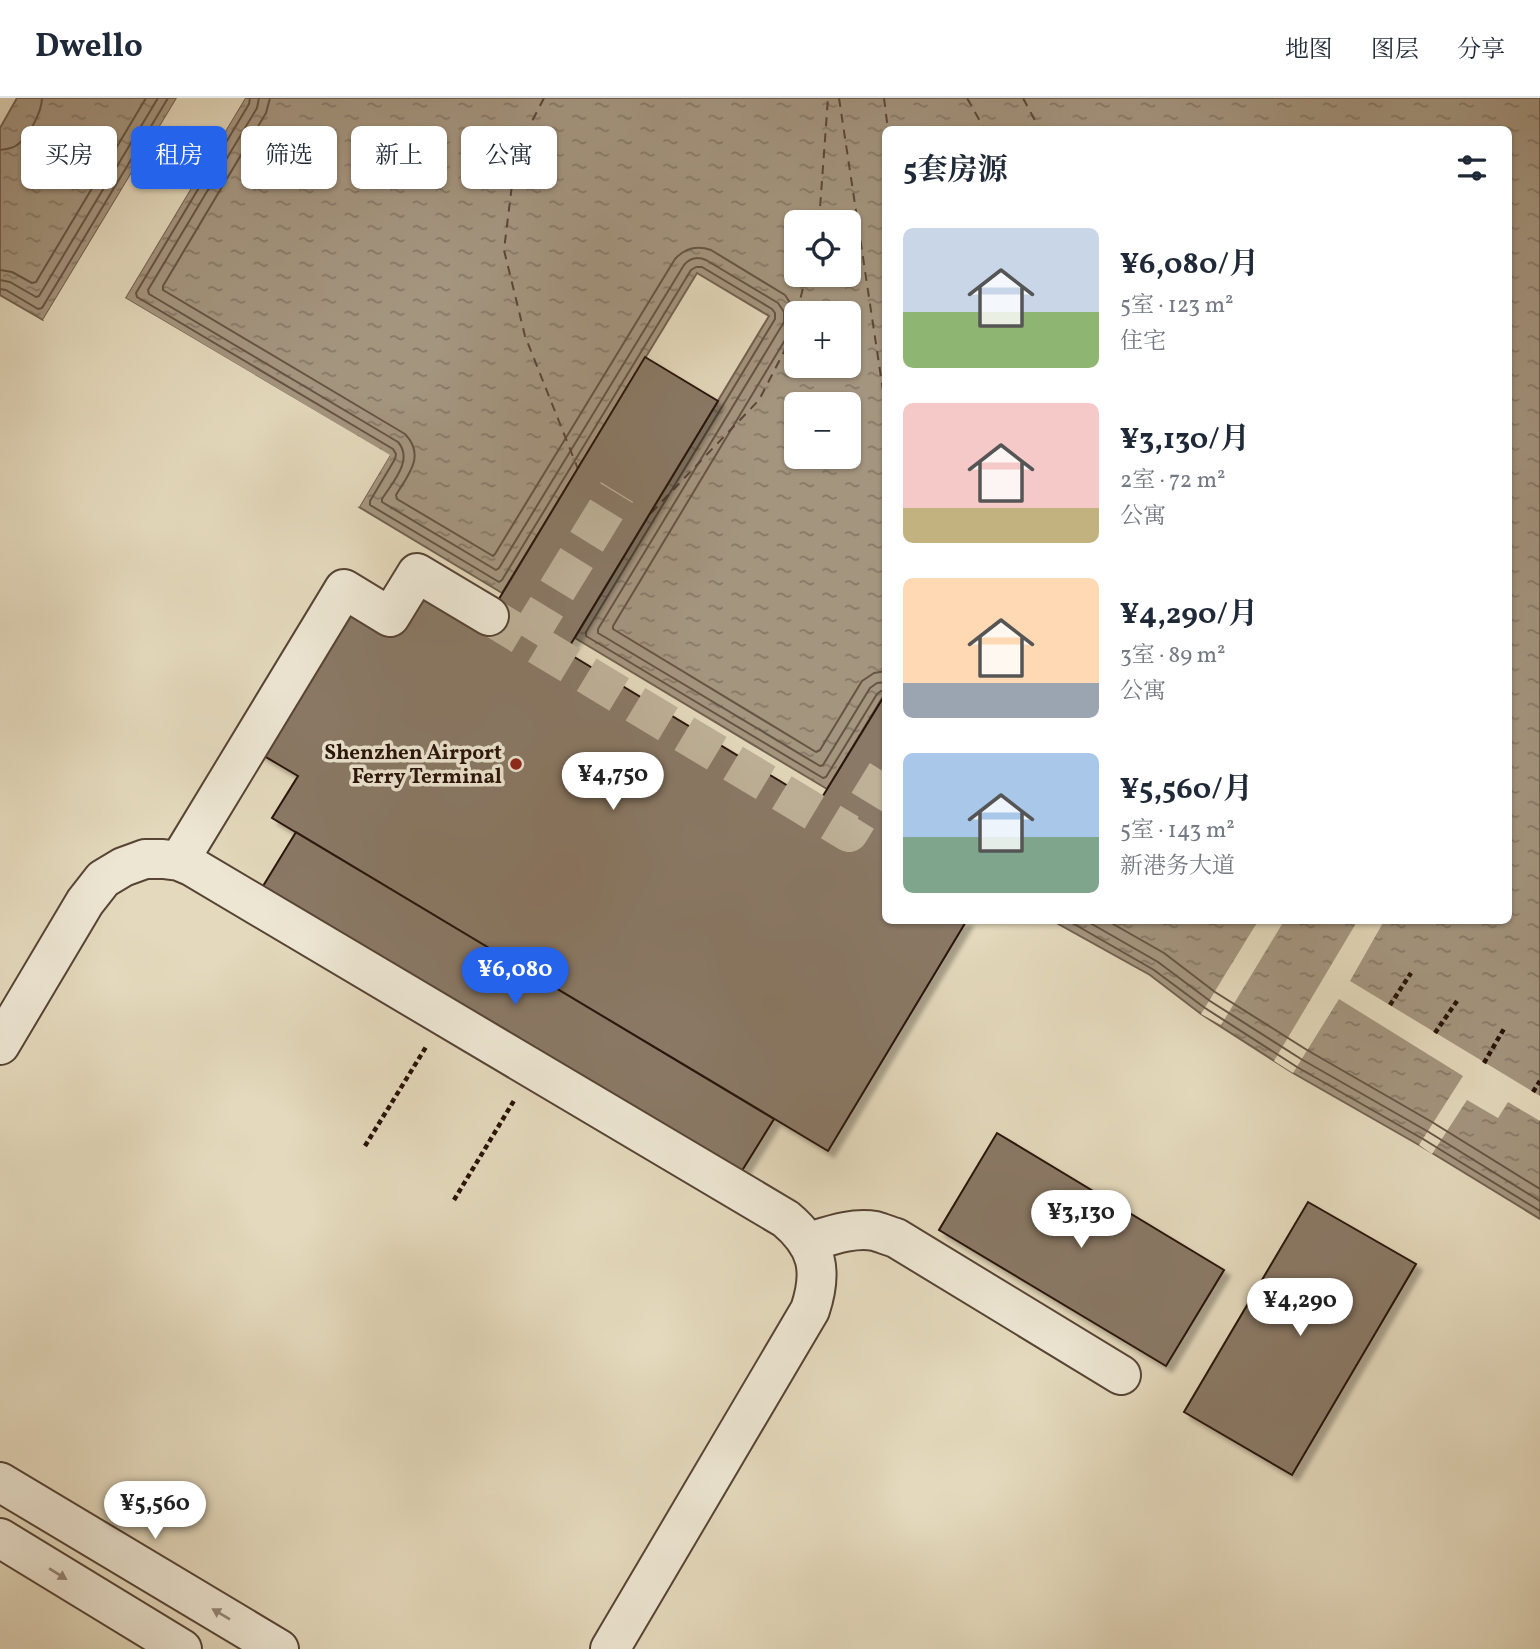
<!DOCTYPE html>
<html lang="zh">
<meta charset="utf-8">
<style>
body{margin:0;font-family:Vollkorn,"Noto Serif SC",serif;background:#f2f2f3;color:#1f2937;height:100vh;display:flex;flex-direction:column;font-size:26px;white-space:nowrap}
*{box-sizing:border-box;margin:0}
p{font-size:23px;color:#747a83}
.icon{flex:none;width:38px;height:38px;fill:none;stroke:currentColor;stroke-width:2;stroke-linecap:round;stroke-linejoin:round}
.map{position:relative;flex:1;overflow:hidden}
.drawer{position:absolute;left:882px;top:28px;width:630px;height:798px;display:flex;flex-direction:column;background:#fff;border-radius:10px;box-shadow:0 2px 5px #0004}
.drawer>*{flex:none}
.top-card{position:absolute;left:21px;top:28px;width:665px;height:63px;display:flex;gap:14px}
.buttons{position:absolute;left:784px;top:112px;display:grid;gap:14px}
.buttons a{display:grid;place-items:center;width:77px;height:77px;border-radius:10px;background:#fff;box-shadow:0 2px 5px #0004;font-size:35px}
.price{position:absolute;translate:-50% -60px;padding:0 16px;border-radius:24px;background:#fff;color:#222;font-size:23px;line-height:46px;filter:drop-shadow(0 2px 4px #0008)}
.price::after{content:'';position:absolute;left:50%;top:42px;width:21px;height:16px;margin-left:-10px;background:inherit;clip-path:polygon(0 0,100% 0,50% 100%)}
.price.active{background:#2563eb;color:#fff}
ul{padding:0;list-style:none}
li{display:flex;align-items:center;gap:21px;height:175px;padding:0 21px}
li span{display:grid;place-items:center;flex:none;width:196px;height:140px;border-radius:10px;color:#555}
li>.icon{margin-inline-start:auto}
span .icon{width:84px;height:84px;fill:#fffc;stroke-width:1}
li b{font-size:30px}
h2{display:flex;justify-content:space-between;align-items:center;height:84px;padding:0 21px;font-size:30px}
.pill{padding:0 24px;border-radius:10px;background:#fff;box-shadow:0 2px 5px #0004;font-size:24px;line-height:63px}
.pill.active{background:#2563eb;color:#fff}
header{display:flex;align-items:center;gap:42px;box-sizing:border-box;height:98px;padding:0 35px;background:#fff;border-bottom:2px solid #e0e1e3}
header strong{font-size:33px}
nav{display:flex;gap:38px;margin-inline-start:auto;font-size:24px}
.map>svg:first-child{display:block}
.water{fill:url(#water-ripples);stroke:#72614f;stroke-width:2;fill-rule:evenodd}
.pier{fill:#e4d9bc}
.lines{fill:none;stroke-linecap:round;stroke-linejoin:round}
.shore{stroke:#665444;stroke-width:2}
.ferry{stroke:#5a4638;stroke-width:2;stroke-dasharray:9 7;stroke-linecap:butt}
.building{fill:#8a7966;stroke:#281208;stroke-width:2;filter:url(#shadow)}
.minor-tunnel{stroke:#beb198;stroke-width:38;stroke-dasharray:38 19;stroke-linecap:butt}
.minor-casing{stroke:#574435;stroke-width:42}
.path{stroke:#281208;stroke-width:4.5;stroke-dasharray:5 3.5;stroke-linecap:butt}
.minor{stroke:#ede6d3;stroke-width:38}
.oneway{fill:#948778}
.poi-dot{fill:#8f2418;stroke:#ede6d3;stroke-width:2.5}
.labels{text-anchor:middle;stroke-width:7;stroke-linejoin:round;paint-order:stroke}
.poi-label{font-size:21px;font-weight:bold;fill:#281208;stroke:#ede6d3;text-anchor:end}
</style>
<header>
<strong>Dwello</strong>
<nav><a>地图</a><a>图层</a><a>分享</a></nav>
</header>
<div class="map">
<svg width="1540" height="1551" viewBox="0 0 1540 1551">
<defs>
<pattern id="water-ripples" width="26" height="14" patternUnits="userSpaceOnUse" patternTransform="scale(1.75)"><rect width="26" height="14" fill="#a4957f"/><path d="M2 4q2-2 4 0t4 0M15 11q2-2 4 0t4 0" fill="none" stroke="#867866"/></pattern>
<filter id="shadow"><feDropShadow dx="6" dy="6" stdDeviation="2" flood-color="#0004"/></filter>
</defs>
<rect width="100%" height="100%" fill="#e4d9bc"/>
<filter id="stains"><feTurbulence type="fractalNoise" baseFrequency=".00286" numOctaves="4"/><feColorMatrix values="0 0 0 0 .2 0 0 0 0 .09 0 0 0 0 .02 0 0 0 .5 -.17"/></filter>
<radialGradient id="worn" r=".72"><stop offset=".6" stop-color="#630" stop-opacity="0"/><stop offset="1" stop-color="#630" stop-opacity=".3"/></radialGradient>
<!-- water -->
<path class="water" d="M17 0H177L43 222 0 197V30Z
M245 0H1540V1121L1419 1047 1293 975 1201 916 1150 877 1053 823 1508 822V32H886L885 595 827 691 575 540 769 218 697 175 502 495 359 409 389 358 125 200ZM796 124H849V177H796ZM796 215H849V268H796ZM796 306H849V359H796Z"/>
<!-- pier -->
<path class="pier" d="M177 0H180V2L46 224 43 222Z
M241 0H245L125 200 390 357 359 409 356 407 385 358 121 201Z
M1358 822 1384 823 1350 883 1540 998V1023L1508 1004 1498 1020 1467 1002 1432 1056 1419 1047 1463 978 1339 901 1293 975 1274 963Z
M1258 823H1284L1221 927 1201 916Z"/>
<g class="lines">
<!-- shore -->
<path class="shore" d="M250 0 249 6 136 195 137 199 393 351 396 356 395 361 370 403V407L499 484 502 482 691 172 696 169H702L772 211 775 215V221L586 534V538L823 680 826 679 877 596 881 593H886
M259 0 257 10 148 192 149 196 398 344C414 362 392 385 382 401V404L496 472 499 470 684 167C690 160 697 158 706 162L778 205 784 214V224L598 531V535L820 668 823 667 870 590 877 585 886 584
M270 0 266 15 163 188V192L405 336C426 358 408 377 396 397L397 401 493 458 495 456 675 161C685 150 697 147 711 152L785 197 794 211V227L613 528V531L816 654 820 652 862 583 874 575 886 573
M0 52C6 51 12 51 17 47 29 39 42 13 42 0
M0 172 12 174 32 185 36 184 146 0
M0 182 10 184 36 199 39 198 158 0
M0 191 6 192 38 211 42 210 168 0
M1067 822 1154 872 1205 910 1297 969 1423 1041 1540 1113
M1085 822 1158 864 1210 903 1301 961 1427 1033 1540 1103
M1106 822 1164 855 1215 894 1307 952 1432 1024 1540 1091"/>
<!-- ferry -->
<path class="ferry" d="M544 0 516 54 504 152 525 238 578 371
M839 0 884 299 886 322
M884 0 888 32
M967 0 985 32
M1023 0 1040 32
M819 124 828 0
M797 215 806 177
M651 415 759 302 789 244 796 217"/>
</g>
<!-- building -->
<path class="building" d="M645 259 718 303 566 554 818 706 886 595V822H967L828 1053 272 720 298 678 259 655 347 511 414 488 482 529Z
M296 734 774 1021 735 1084 257 798Z
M997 1035 1224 1172 1166 1268 939 1132Z
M1308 1104 1416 1166 1292 1377 1184 1314Z"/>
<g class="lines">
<!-- minor-tunnel -->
<path class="minor-tunnel" d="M489 518 849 735 886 675
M527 541 617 394"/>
<defs>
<path id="minor" d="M179 763 344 491 390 519 417 475 489 518
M0 947 85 804 103 781 123 769 145 761H163L179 763 191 768 786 1121C818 1148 823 1173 810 1212L610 1551
M809 1144C829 1138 853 1129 875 1133 882 1135 889 1138 896 1140L1121 1277
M0 1384 279 1551
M0 1440 182 1551"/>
</defs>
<!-- minor casing -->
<use href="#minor" class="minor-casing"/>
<!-- path -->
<path class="path" d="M1390 907 1411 875
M1435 935 1457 903
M1484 965 1505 929
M1533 994 1540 983
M365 1048 426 949
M454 1102 515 1001"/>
<!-- minor -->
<use href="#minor" class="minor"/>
</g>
<!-- one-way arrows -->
<defs><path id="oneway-solid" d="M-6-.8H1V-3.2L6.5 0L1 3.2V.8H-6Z" transform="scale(1.75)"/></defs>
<g class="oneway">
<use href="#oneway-solid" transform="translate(58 1476) rotate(32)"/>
<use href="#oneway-solid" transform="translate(221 1516) rotate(-149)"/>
</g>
<!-- markers -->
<circle class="poi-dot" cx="516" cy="666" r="7"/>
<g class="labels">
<!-- poi labels -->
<g class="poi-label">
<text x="502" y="661">Shenzhen Airport<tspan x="502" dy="24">Ferry Terminal</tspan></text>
</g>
</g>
<rect width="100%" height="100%" filter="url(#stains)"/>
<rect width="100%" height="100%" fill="url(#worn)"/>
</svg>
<div class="buttons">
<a><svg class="icon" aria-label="locate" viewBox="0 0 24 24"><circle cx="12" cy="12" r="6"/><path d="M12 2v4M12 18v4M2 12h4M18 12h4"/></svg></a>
<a>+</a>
<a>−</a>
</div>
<b class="price" style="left:613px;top:714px">¥4,750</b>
<b class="price active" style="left:515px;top:909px">¥6,080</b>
<b class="price" style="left:1081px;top:1152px">¥3,130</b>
<b class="price" style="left:1300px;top:1240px">¥4,290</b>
<b class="price" style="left:155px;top:1443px">¥5,560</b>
<div class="top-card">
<a class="pill">买房</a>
<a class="pill active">租房</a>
<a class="pill">筛选</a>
<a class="pill">新上</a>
<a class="pill">公寓</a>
</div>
<section class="drawer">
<h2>5套房源<svg class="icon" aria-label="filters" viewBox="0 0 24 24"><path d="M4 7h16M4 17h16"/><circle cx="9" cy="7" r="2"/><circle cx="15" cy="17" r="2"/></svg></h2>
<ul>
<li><span style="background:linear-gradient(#c9d6e8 60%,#8fb573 0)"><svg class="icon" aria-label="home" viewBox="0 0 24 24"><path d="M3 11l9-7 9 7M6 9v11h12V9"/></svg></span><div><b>¥6,080/月</b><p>5室 · 123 m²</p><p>住宅</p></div></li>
<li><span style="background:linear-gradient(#f6c9c9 75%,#c2b280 0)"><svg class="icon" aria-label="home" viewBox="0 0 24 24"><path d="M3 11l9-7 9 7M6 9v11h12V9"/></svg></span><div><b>¥3,130/月</b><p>2室 · 72 m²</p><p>公寓</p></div></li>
<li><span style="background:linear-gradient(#ffd9b3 75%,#9aa5b1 0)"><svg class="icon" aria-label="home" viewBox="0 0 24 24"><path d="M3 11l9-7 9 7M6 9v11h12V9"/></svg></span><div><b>¥4,290/月</b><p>3室 · 89 m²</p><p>公寓</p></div></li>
<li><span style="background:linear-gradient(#a9c7e8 60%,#7fa58c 0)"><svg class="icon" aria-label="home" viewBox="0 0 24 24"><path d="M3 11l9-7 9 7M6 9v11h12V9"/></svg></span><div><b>¥5,560/月</b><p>5室 · 143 m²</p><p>新港务大道</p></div></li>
</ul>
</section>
</div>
